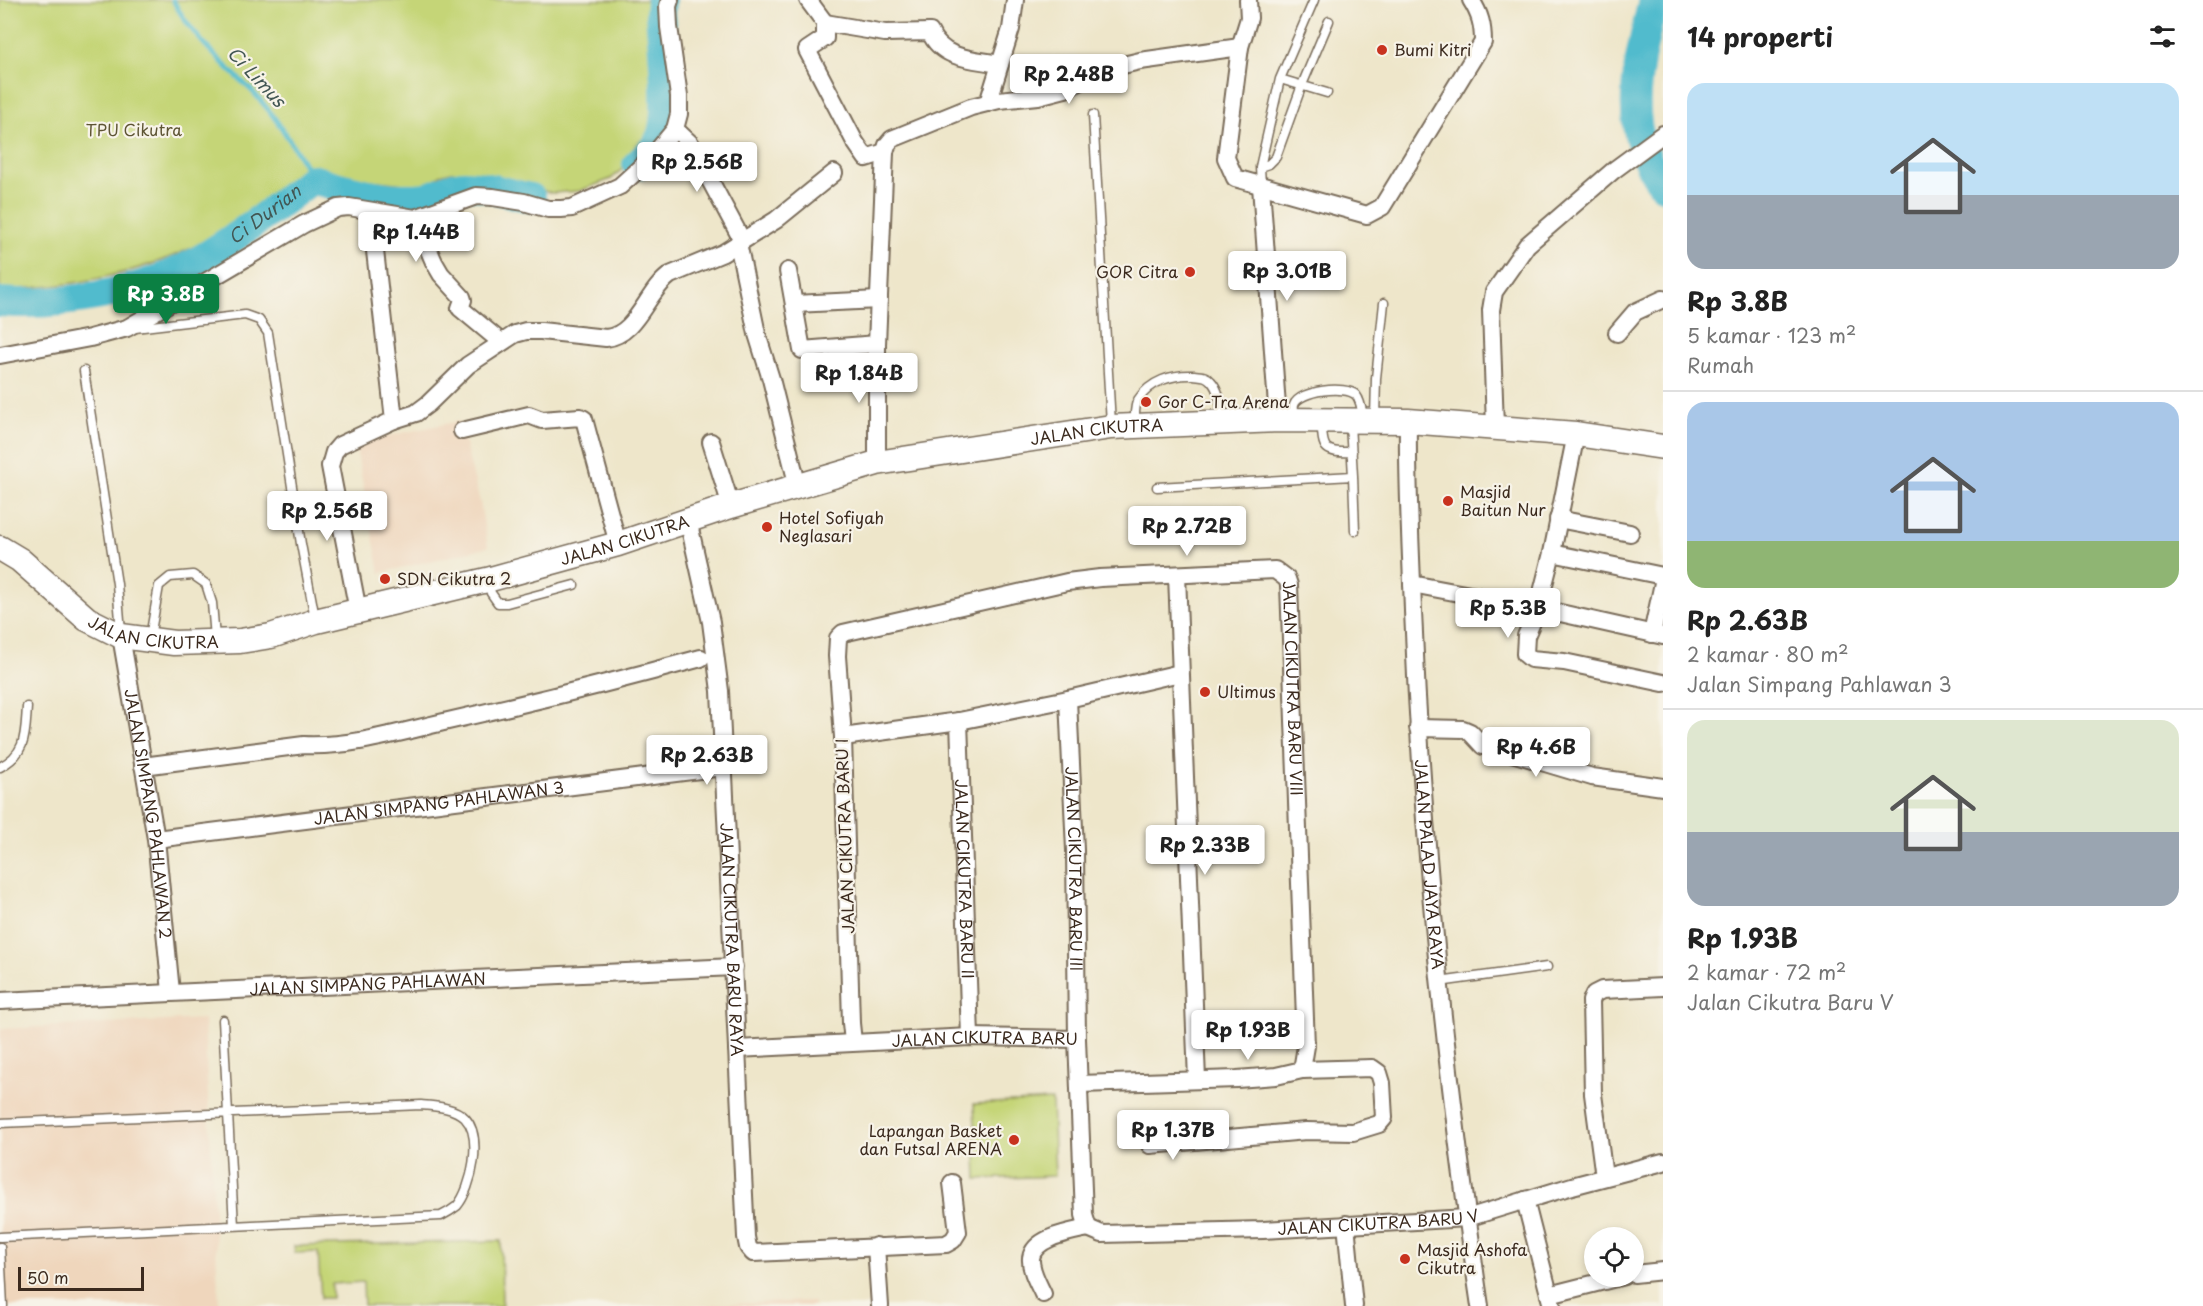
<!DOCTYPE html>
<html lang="id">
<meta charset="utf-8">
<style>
body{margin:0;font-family:"Playpen Sans",sans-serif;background:#f2f2f2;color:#222;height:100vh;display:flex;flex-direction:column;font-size:22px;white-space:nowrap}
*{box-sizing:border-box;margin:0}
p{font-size:20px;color:#767676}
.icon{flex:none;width:33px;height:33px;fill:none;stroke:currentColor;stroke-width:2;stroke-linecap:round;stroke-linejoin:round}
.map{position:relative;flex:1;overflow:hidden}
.details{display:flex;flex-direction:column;background:#fff;width:540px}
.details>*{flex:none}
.fabs{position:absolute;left:1584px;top:1227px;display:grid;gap:12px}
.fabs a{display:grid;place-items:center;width:60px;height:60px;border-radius:50%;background:#fff;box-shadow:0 3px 9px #0003;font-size:30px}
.scale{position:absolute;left:18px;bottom:15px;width:126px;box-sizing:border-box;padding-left:6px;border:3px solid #3b2a1e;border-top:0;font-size:16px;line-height:21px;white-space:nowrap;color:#3b2a1e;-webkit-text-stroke:4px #f7f3e8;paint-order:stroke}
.price{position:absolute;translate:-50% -51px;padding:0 14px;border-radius:6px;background:#fff;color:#222;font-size:20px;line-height:39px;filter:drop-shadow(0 2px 3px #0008)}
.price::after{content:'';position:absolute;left:50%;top:36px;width:18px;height:14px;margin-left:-9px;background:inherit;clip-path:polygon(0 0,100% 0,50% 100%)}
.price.on{background:#0b8043;color:#fff}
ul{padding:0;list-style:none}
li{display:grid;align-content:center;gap:12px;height:318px;padding:0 24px}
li+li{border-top:2px solid #e0e0e0}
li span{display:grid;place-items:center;height:186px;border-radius:18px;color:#555}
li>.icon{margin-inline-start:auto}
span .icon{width:108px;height:108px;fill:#fffc;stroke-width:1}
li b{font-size:26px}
h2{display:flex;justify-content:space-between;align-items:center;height:72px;padding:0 24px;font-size:26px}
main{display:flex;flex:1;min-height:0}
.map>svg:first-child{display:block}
.built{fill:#efd6bc}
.green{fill:#c5d577;stroke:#80804a;stroke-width:1.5}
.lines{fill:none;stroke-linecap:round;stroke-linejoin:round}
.stream{stroke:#51bbcd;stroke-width:5}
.river{stroke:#51bbcd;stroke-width:30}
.lane-casing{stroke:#7a6c5a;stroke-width:11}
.street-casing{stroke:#7a6c5a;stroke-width:20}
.secondary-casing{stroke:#7a6c5a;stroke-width:27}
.lane{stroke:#fff;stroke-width:8}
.street{stroke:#fff;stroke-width:16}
.secondary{stroke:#fff;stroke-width:24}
.poi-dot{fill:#c8321e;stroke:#f7f3e8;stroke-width:2}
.labels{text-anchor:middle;stroke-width:4.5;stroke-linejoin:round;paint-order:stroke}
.poi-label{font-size:16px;fill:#3b2a1e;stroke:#f7f3e8;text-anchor:start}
.park-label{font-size:16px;fill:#5e5534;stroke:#f7f3e8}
.street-label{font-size:16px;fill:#3b2a1e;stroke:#f7f3e8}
.water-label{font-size:18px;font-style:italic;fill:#425653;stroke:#f7f3e8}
</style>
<main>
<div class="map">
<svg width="1663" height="1306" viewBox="0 0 1663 1306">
<rect width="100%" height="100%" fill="#f7f3e8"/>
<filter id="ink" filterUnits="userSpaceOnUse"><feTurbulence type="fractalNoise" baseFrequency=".0167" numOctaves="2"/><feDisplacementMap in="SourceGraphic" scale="12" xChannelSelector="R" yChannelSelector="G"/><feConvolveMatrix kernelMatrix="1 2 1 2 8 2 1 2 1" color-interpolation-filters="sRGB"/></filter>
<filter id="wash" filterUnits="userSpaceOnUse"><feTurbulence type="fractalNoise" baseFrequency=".008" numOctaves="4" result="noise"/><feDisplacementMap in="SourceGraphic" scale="24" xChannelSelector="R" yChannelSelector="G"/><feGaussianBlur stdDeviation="1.35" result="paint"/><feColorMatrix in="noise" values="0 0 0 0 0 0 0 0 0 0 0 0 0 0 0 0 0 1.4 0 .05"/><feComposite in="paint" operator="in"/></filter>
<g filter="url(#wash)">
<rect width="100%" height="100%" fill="#eee6ca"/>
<!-- built -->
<path class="built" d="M459 421 480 502 488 547 380 573 355 443Z
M204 1019 219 1306H0V1029Z
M813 1301 814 1306H692L727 1304Z"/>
<!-- green -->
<path class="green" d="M0 0H650L655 63V133L649 145 611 179 579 191 553 193 461 172H451L440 175 432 182 422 186 369 180 315 167C292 184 267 200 243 216 232 224 221 233 209 239 149 272 68 289 0 289Z
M1052 1100 1055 1176 977 1179 974 1104Z
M501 1241 502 1306H364L363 1282 332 1284V1298H321L318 1252 295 1253 294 1246Z"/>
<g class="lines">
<!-- stream -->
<path class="stream" d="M173 0C192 37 223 63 252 91 277 117 295 147 312 179"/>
<!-- river -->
<g class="river">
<path d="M1653 0C1639 64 1618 128 1663 185"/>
<path d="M637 165C646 157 657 147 661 136 670 111 662 42 660 14L661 0"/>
<path id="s1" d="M0 302C62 307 142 292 196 262 237 238 275 208 312 179 345 189 390 202 425 197 438 196 449 185 464 185 487 185 509 194 531 198"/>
</g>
</g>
</g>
<g filter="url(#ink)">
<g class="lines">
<defs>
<path id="lane" d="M1280 79 1327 93
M1093 115 1111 424
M1260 167 1269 164 1276 157 1302 85 1329 21
M1261 185 1260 167 1280 79 1314 0
M135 328 245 315 259 320 268 333 301 544 315 618
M84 371 117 584 121 632
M1375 419 1376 378 1384 303
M1295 420C1295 416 1293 409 1294 405 1299 390 1346 385 1356 395 1361 401 1362 411 1363 418
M1135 423C1135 416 1134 406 1138 400 1150 381 1172 374 1194 375 1201 376 1206 375 1211 381 1220 390 1221 408 1223 420
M1322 423C1322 450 1325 453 1352 452
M1353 476 1355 531
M1157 487 1353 476 1350 424
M488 582 491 593 498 603H507L574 585
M150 637 159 586 170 577 193 575 206 584 212 603 215 638
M0 767C27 753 25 734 27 707
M1439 982 1547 967
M223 1020 234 1226
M0 1123 421 1105C434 1106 455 1107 465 1118 483 1137 472 1188 457 1206 452 1210 447 1213 441 1216L0 1237
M0 1247 3 1306"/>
<g id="street">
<path d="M808 0 825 23V38L807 50 855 142 866 158 885 152"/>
<path d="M1248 0 1249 18 1240 47 1226 158 1235 178 1367 215 1382 207 1483 42C1483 25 1480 14 1471 0"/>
<path d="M825 23 885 33 930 32C942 60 974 59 1000 64"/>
<path d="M988 103 1011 29 1015 0"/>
<path d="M675 129 690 143 742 240"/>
<path d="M1261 186 1278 420"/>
<path d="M415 218 434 262 441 274 462 297 463 300 460 308 501 342"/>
<path d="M738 243 757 334 771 379 798 487"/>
<path d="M788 271 802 350 877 344"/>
<path d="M794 304 879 300"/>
<path d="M1617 333 1635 312 1663 299"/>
<path d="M0 355 90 338 127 328 304 224 338 208 349 207 415 218 476 196 493 197 524 202 548 209H561L572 208 620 186 652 157 675 129 679 114V96L669 27 668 6 670 0"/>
<path d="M394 420 416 413 428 404 468 365 515 334 526 331H541L606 338C637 335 646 292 670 275L723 253 776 220 834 173"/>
<path id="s2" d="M1408 421C1407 484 1411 548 1413 611 1422 844 1446 1076 1480 1306"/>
<path d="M1495 427 1491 310 1494 292 1527 245 1614 170 1663 134"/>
<path d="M462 431 529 415 542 420 580 417 584 419 618 544"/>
<path d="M1576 434 1552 553 1538 608 1526 636 1525 654 1531 659 1564 662 1663 683"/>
<path d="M711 442 731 506"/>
<path d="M877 463V344L885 152 887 145 892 139 971 107 999 100 1038 96 1065 89 1106 69 1140 61 1240 47"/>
<path d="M1558 519 1630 533"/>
<path id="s3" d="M688 520 711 622 720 691 746 1237 748 1247 753 1253 946 1244 953 1240 958 1232 952 1183"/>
<path d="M1552 553 1663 576"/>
<path d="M1177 575 1197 1080"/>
<path d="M1412 584 1538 608 1663 636"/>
<path d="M358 611 330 466 334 452 340 445 394 420 374 242"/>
<path d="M1652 634 1663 583"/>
<path id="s4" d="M121 636 156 839 171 992"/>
<path id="s5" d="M1068 699 1075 850 1077 1039 1084 1215 1088 1228"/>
<path id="s6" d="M959 721 970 1037"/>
<path d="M1418 728 1463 729 1470 732 1483 746 1505 751 1592 777 1663 787"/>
<path d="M843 737 959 721 1068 699 1180 673"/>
<path d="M143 766 304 745C353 747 400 732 448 721 533 702 617 681 701 658"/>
<path id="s7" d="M156 839 723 767"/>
<path id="s8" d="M0 1001 734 967"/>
<path id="s9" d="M853 1042 851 1023 843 737 837 656 838 638 843 633 1067 582 1100 578 1275 570 1287 579 1289 585 1306 1046 1302 1070"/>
<path id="s10" d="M737 1049 970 1037 1077 1039"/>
<path d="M1079 1084 1237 1079 1276 1076 1302 1070 1372 1068 1379 1073 1382 1083 1384 1118 1379 1124 1353 1132 1306 1131 1150 1145"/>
<path d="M1604 1177 1593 1094 1591 1001 1594 994 1602 990 1663 987"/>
<path d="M1525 1200 1552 1306"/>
<path d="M1346 1224 1354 1306"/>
<path id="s11" d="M1088 1228 1102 1234 1263 1230 1467 1218 1572 1186 1663 1162"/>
<path d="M876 1246 880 1306"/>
<path d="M1634 1274 1663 1271"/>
<path d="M1043 1294C1038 1283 1030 1270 1031 1258 1034 1237 1071 1232 1088 1228"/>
<path d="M1549 1295 1624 1276"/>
</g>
<g id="secondary">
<path id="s12" d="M0 548 20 560 87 619 121 636 174 643 240 641 271 636 316 621 487 580 618 544 731 506 877 463 1111 427 1278 420 1408 421 1576 434 1663 447"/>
</g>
</defs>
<!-- lane casing -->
<use href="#lane" class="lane-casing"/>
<!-- street casing -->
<use href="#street" class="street-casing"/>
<!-- secondary casing -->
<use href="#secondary" class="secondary-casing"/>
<!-- lane -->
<use href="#lane" class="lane"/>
<!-- street -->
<use href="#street" class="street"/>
<!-- secondary -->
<use href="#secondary" class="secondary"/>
</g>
</g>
<!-- markers -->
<g class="poi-dot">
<circle cx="1382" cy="50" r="6"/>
<circle cx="1190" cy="272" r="6"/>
<circle cx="1146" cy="402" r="6"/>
<circle cx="1448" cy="501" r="6"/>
<circle cx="767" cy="527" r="6"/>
<circle cx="385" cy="579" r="6"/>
<circle cx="1205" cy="692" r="6"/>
<circle cx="1014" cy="1140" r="6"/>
<circle cx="1405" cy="1259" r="6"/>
</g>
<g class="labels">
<!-- poi labels -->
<g class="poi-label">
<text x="1394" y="56">Bumi Kitri</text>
<text x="1178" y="278" text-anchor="end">GOR Citra</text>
<text x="1158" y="408">Gor C-Tra Arena</text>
<text x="1460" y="498">Masjid<tspan x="1460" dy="18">Baitun Nur</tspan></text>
<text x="779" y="524">Hotel Sofiyah<tspan x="779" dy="18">Neglasari</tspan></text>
<text x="397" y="585">SDN Cikutra 2</text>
<text x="1217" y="698">Ultimus</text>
<text x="1002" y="1137" text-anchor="end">Lapangan Basket<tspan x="1002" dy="18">dan Futsal ARENA</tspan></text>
<text x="1417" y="1256">Masjid Ashofa<tspan x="1417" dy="18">Cikutra</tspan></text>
</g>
<!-- park labels -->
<g class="park-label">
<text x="134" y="136">TPU Cikutra</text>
</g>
<!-- street labels -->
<g class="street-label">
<text dy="6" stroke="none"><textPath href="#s12" startOffset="1154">JALAN CIKUTRA</textPath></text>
<text dy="6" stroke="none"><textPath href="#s12" startOffset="668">JALAN CIKUTRA</textPath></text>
<text dy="6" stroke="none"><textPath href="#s12" startOffset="182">JALAN CIKUTRA</textPath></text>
<text dy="6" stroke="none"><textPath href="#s9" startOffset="974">JALAN CIKUTRA BARU VIII</textPath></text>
<text dy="6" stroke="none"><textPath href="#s7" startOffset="285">JALAN SIMPANG PAHLAWAN 3</textPath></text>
<text dy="6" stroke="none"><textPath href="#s4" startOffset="180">JALAN SIMPANG PAHLAWAN 2</textPath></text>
<text transform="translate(845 836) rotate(-92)" y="6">JALAN CIKUTRA BARU I</text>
<text dy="6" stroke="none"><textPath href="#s2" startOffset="444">JALAN PALAD JAYA RAYA</textPath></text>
<text dy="6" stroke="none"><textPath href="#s5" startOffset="170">JALAN CIKUTRA BARU III</textPath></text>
<text dy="6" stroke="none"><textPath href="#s6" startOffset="158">JALAN CIKUTRA BARU II</textPath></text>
<text dy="6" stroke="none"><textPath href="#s3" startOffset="423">JALAN CIKUTRA BARU RAYA</textPath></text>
<text dy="6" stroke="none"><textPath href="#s8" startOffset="368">JALAN SIMPANG PAHLAWAN</textPath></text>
<text dy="6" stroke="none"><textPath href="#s10" startOffset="248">JALAN CIKUTRA BARU</textPath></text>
<text dy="6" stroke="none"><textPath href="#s11" startOffset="292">JALAN CIKUTRA BARU V</textPath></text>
</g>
<!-- water labels -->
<g class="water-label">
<text transform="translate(256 77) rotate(47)" y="6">Ci Limus</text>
<text dy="6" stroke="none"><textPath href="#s1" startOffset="286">Ci Durian</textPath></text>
</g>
</g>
</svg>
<div class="fabs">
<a><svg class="icon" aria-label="locate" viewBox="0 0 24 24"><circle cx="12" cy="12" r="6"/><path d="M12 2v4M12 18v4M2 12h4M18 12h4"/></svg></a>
</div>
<div class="scale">50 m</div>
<b class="price" style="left:1069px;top:105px">Rp 2.48B</b>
<b class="price" style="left:697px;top:193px">Rp 2.56B</b>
<b class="price" style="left:416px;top:263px">Rp 1.44B</b>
<b class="price" style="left:1287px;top:302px">Rp 3.01B</b>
<b class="price on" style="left:166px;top:325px">Rp 3.8B</b>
<b class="price" style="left:859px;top:404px">Rp 1.84B</b>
<b class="price" style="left:327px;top:542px">Rp 2.56B</b>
<b class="price" style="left:1187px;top:557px">Rp 2.72B</b>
<b class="price" style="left:1508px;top:639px">Rp 5.3B</b>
<b class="price" style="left:1536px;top:778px">Rp 4.6B</b>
<b class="price" style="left:707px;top:786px">Rp 2.63B</b>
<b class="price" style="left:1205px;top:876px">Rp 2.33B</b>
<b class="price" style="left:1248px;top:1061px">Rp 1.93B</b>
<b class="price" style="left:1173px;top:1161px">Rp 1.37B</b>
</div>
<section class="details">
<h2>14 properti<svg class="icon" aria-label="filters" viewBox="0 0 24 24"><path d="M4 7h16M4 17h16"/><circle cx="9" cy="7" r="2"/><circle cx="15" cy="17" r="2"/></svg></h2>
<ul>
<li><span style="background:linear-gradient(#bfe0f5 60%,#9aa5b1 0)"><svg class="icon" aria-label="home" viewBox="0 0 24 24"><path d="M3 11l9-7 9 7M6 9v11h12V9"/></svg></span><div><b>Rp 3.8B</b><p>5 kamar · 123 m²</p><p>Rumah</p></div></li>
<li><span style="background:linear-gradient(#a9c7e8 75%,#8fb573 0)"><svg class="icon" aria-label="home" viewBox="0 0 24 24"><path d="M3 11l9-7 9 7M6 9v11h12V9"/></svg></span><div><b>Rp 2.63B</b><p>2 kamar · 80 m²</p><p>Jalan Simpang Pahlawan 3</p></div></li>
<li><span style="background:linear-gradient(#dfe7d0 60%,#9aa5b1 0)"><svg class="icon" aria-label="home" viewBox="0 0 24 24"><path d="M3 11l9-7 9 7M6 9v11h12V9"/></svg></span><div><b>Rp 1.93B</b><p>2 kamar · 72 m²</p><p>Jalan Cikutra Baru V</p></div></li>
</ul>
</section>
</main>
